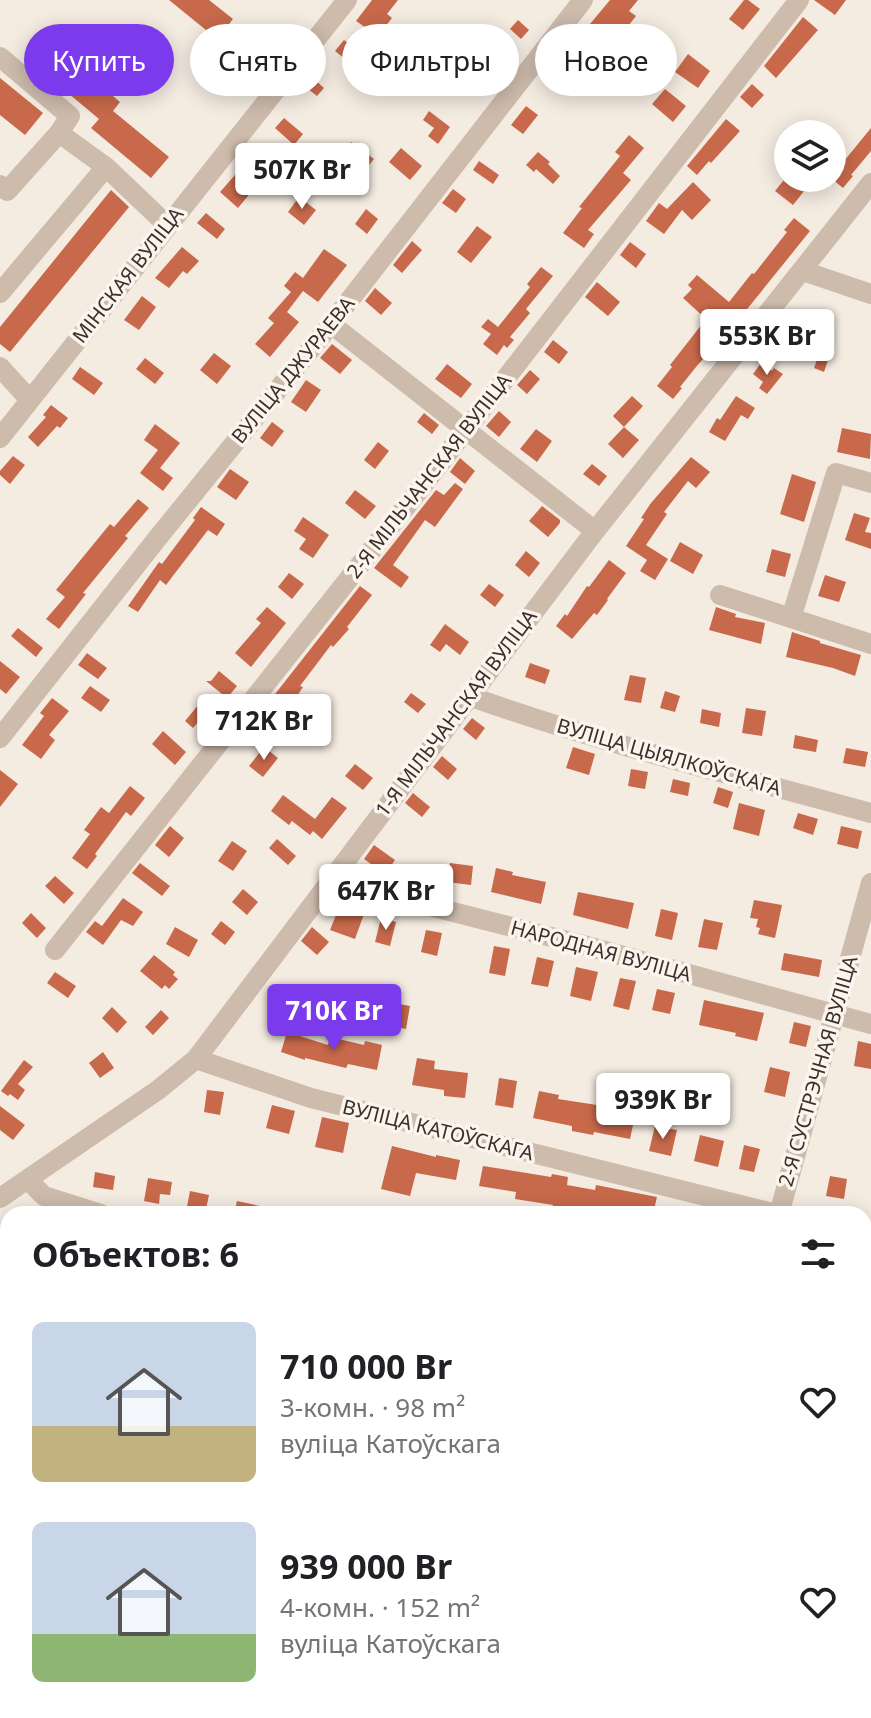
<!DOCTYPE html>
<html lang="ru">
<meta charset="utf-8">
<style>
body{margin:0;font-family:"Noto Sans",sans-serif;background:#f6f6f6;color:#202124;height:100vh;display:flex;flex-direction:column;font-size:30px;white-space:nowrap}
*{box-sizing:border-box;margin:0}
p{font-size:26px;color:#757577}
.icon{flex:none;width:44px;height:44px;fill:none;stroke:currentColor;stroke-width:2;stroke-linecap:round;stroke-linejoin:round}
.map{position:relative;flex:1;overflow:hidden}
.details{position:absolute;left:0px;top:1206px;width:872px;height:512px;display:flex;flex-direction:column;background:#fff;border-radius:24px 24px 0 0;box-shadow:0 4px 20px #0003}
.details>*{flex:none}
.banner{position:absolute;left:24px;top:24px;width:824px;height:72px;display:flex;gap:16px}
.controls{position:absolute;left:774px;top:120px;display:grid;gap:16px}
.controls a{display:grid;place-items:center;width:72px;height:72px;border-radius:50%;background:#fff;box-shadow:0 4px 20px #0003;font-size:40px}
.price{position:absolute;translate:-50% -68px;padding:0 18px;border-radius:8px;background:#fff;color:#222;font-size:26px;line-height:52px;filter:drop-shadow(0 2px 4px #0008)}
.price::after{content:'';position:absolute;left:50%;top:48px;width:24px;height:18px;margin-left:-12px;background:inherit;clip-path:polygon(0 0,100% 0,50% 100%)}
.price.active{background:#7c3aed;color:#fff}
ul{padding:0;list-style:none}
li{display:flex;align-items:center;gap:24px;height:200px;padding:0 32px}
li span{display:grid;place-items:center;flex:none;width:224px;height:160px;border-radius:12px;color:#555}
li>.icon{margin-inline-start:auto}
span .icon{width:96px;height:96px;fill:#fffc;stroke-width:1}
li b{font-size:34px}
h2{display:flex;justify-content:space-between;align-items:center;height:96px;padding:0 32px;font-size:34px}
.pill{padding:0 28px;border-radius:36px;background:#fff;box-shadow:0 4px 20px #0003;font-size:28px;line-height:72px}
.pill.active{background:#7c3aed;color:#fff}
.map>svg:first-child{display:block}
.building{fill:#c8694b}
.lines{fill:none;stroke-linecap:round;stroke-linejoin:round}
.minor{stroke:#cdbbac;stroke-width:20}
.major{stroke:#7d675c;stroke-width:20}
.labels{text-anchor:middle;stroke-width:7;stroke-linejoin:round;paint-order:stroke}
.street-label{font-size:20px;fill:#3b302b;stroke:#fbf5ee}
</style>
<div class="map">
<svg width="871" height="1718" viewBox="0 0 871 1718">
<rect width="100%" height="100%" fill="#f4ebe1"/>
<!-- building -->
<path class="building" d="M169 0H209L233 19 217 39Z
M372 0H398L387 14 392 18 378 36 356 21Z
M610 0H638L629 11 636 16 625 30 623 29 601 54 580 36Z
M744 0H748L760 9 743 30 729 19Z
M814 0H846L835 15Z
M803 17 818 30 776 78 764 66Z
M518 20 529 30 521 39 510 29Z
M478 25 496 41 486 52 468 36Z
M344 40 364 55 355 67 335 51Z
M688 54 710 71 698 88 675 72Z
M67 57 120 102 113 111 169 157 151 178 91 128 99 119 50 78Z
M478 63 493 76 483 88 468 75Z
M586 66 597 75 583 90 573 82Z
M0 78 43 113 25 135 0 115Z
M315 80 324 88 317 96 308 89Z
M752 84 764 95 752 108 740 97Z
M665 89 686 106 673 122 652 104Z
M526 106 538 115 523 134 511 125Z
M429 111 450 127 438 144 428 136 434 128 423 120Z
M284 118 303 134 294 145 275 128Z
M726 119 740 131 711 163 709 161 697 175 687 166Z
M871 128V151L851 175 853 176 843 188 832 179V159L840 166Z
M629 135 644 148 623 173 631 180 588 230 594 234 584 248 563 233 582 208 579 207 620 156 615 152Z
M351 142 374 159 364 171 341 154Z
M401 148 422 166 410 180 389 162Z
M538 152 550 162 548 164 560 176 553 184 536 169 534 172 526 165Z
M249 159 266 174 238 208 220 192Z
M479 161 499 175 493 184 473 170Z
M787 176 788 178 805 190 793 205 775 191Z
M693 182 711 200 692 220 682 210 664 234 646 221 659 203 667 209Z
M453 189 466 199 456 213 442 203Z
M111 190 129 207 10 352 0 344V327Z
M299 197 316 210 304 225 288 212Z
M366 209 378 219 367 234 355 224Z
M206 213 225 229 217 239 197 223Z
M794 218 810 231 748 308 696 367 680 387 682 388 673 399 657 386 672 367 670 365 706 319 683 298 692 289 688 285 697 275 729 302 752 273 754 274 787 232 784 230Z
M477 226 492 237 471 263 457 252Z
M412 241 422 250 402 273 393 265Z
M630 242 646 254 636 268 620 255Z
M182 247 199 261 187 274 183 271 169 288 155 278Z
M324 249 347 265 318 302 303 291 287 312 299 322 270 357 255 344 274 323 268 318 291 292 284 286 295 272 303 278Z
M541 267 553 276 526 309 530 313 510 337 514 340 507 348 504 345 497 355 483 344 491 334 481 327 488 319 498 327 530 287 527 284Z
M597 282 620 302 608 316 585 297Z
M375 288 392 303 381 315 365 301Z
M142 296 156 307 139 330 124 320Z
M553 340 568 352 559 364 544 352Z
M332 344 352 360 340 374 320 358Z
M214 353 231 366 217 384 200 370Z
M819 354 829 357 824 372 814 368Z
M145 358 164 373 155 384 136 369Z
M761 363 772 371 774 368 783 374 767 394 759 388 763 382 753 374Z
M447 364 472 384 461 398 435 379Z
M80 367 103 383 94 395 72 379Z
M530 370 540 379 527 394 517 385Z
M306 380 321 390 306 412 291 402Z
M632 396 643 406 624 427 613 416Z
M736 396 755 408 748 419 741 415 725 441 709 432 717 418 720 420Z
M51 405 68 418 60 428 57 426 38 447 28 437 46 417 43 415Z
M499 411 511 422 499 437 486 426Z
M424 413 439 425 432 434 417 422Z
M272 422 284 431 272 447 260 438Z
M155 424 180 443 160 468 173 478 163 491 140 473 158 450 144 440Z
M624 427 639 440 623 458 608 444Z
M842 428 871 434 870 459 837 452Z
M536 429 552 441 537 462 520 449Z
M378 442 389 451 375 469 364 460Z
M13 456 25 465 10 484 0 475V471Z
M691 457 710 472 696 488 688 481 664 512 667 514 646 545 668 559 655 580 640 571 647 560 626 546 644 519 641 518 651 503Z
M460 458 475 471 465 484 450 472Z
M592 464 607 476 599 486 583 474Z
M230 469 249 482 236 500 217 487Z
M792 474 816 482 804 522 780 514Z
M455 483 463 489 435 527 425 520 393 565 409 577 401 588 374 568 436 490 444 495Z
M355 490 376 506 365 519 345 503Z
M138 499 149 508 125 536 128 538 83 593 86 594 59 629 46 619 65 597 56 590 110 524 114 527Z
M542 506 560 520V523L548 537 529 521Z
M201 507 225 524 217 536 208 530 166 585 160 580 138 612 128 606 159 562 162 564 195 520 193 518Z
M854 513 870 518 865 532 871 533V549L845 540Z
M303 517 329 535 313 558 299 549 306 539 294 531Z
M680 542 703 555 693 574 670 561Z
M772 549 791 554 785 577 766 572Z
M526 551 540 563 529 577 515 565Z
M609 560 626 573 607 599 608 600 597 615 594 613 572 639 556 626 565 614 567 616 587 586 589 587Z
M289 573 304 584 292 599 278 587Z
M825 575 846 582 839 602 818 596Z
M489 584 504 595 495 607 480 595Z
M360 586 372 595 347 627 349 629 333 647 331 645 300 686 303 687 293 702 291 700 270 727 257 717Z
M267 607 286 623 251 667 235 653 261 623 256 619Z
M716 607 736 614 735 617 765 623 761 644 709 630Z
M445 624 469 642 460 655 446 644 440 652 430 645Z
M18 628 43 648 36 657 11 636Z
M792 632 820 641V643L861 655 855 676 833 668 786 657Z
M87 653 107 668 98 679 78 665Z
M0 661 20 677 6 694 0 689Z
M530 663 550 670 545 684 525 677Z
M219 671 237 686 227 698 206 681H211Z
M630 675 646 678 641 703 624 700Z
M90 686 110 700 101 712 81 698Z
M665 691 680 696 675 712 660 708Z
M411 693 426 704 418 713 404 702Z
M52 698 69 711 49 735 55 740 41 759 22 745 44 716 40 713Z
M200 703 208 710 193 728 185 721Z
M746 708 766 711 762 736 742 733Z
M702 709 721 713 719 727 700 723Z
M472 718 485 728 476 740 463 729Z
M163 731 186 752 175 765 152 744Z
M795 735 818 740 816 752 793 748Z
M264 747 278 758 263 777 249 766Z
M573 747 595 754 589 775 566 768Z
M846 748 868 752 865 767 843 763Z
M442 756 457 769 448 780 433 767Z
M355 764 373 778 363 790 345 776Z
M631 769 648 772 645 789 628 786Z
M0 770 18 784 0 807Z
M673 779 690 783 688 796 670 792Z
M130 786 145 798 131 816 126 812 95 854 97 856 87 869 72 858 90 834 84 830 101 807 109 813Z
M718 787 733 792 728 808 713 803Z
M413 793 430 807 422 817 405 803Z
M283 795 315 819 332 797 347 808 322 839 313 831 310 835 292 821 289 825 271 811Z
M739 803 765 810 759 836 733 829Z
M798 813 818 819 813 835 793 828Z
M170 826 184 838 169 857 155 845Z
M841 826 862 831 858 849 837 844Z
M277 839 296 856 288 865 269 848Z
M232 841 247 851 233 871 218 861Z
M374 845 395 860 385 874 364 859Z
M140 863 170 886 162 896 132 873Z
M450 863 473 866 471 885 447 882Z
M496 868 513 872 512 875 546 882 541 904 491 892Z
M55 876 74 893 64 904 45 886Z
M243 889 258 902 247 915 232 902Z
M578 892 634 903 628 929 573 915Z
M123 898 143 912 133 926 121 920 103 945 86 932 95 921 102 926Z
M754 900 782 905 775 938 758 934 760 928 756 927 758 919 750 918Z
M340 905 364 914 355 939 330 930Z
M661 909 678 913 672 940 655 936Z
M31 913 46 928 37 938 22 923Z
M381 918 396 922 390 946 375 942Z
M704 919 723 923 717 950 698 947Z
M221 921 235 932 225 945 211 934Z
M175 927 198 940 189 957 166 944Z
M312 927 329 942 317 955 301 941Z
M426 930 442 933 437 956 421 952Z
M494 946 510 949 505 976 489 973Z
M784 953 822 960 819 977 781 970Z
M154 955 175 972 173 975 178 979 169 989 165 985 162 989 140 971Z
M537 957 554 961 548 987 531 984Z
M576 967 598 972 591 1001 570 996Z
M55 972 76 986 68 998 47 983Z
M620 978 636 981 629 1010 613 1006Z
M657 989 675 993 670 1014 652 1010Z
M704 1000 764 1013 757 1041 735 1036 736 1033 699 1025Z
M394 1003 410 1006 406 1029 390 1026Z
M112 1007 127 1022 117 1033 102 1018Z
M161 1010 169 1018 153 1035 145 1027Z
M794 1022 811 1026 806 1047 789 1043Z
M287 1032 328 1045 330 1037 364 1045 365 1041 382 1045 377 1070 348 1064 346 1068 305 1058V1060L281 1052Z
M858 1041 871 1044V1069L854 1066Z
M103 1052 114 1068 100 1078 89 1063Z
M417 1058 435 1061 434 1069 468 1073 465 1098 444 1096V1090L412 1085Z
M24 1060 33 1067 18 1084 25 1090 18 1100 10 1094 8 1096 1 1091Z
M770 1067 790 1072 785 1097 764 1092Z
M499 1078 517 1081 513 1108 495 1105Z
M207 1090 224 1092 220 1115 204 1112Z
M539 1091 559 1095 558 1099 636 1111 630 1139 594 1132 593 1135 572 1131V1126L533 1118Z
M272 1105 295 1111 289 1134 266 1128Z
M0 1106 25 1125 13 1140 0 1130Z
M322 1117 349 1123 343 1153 315 1147Z
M655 1126 677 1130 671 1156 649 1151Z
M700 1135 724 1141 718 1167 694 1161Z
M744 1145 760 1149 754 1172 739 1169Z
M392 1146 436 1157V1155L460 1160 456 1180 416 1173 410 1196 381 1189Z
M483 1166 551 1177 552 1174 568 1177 567 1185 595 1190 596 1185 657 1197 653 1214H600L572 1208V1212L552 1208 553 1205 515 1199 516 1192 479 1186Z
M95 1172 115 1176 113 1190 93 1187Z
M830 1176 847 1179 844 1199 826 1196Z
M148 1178 172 1182 170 1195 160 1194 159 1204 144 1201Z
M190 1191 209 1195 205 1214 186 1212Z
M237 1201 274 1209V1214H234Z"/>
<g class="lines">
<!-- minor -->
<path class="minor" d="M0 57 70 116 59 133 106 167 167 225
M0 185 7 191 59 133
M803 271 871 294
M0 293 106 167
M331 324 595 531
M0 367 29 399
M0 438 347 0
M871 483 836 473 791 618 871 644
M720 595 791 618
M469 696C600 743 737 776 871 813
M0 738 156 540 331 324 583 0
M330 879 394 897 587 946 871 1024
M55 950 427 480 799 0
M196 1059 311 1098 777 1214
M28 1180 44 1196 101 1214
M0 1198 158 1090 196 1059 595 531 871 183
M779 1214 871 883
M864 1237 871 1239
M864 1421 871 1423
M0 1446 8 1414
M406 1710 437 1718
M6 1718 8 1710
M139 1718 141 1710
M599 1718 601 1712 606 1710"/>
<!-- major -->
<path class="major" d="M0 1388 8 1390
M864 1614 871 1616"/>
</g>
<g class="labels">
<!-- street labels -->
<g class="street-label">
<text transform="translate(128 275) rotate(-52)" y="7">МІНСКАЯ ВУЛІЦА</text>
<text transform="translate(293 370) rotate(-51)" y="7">ВУЛІЦА ДЖУРАЕВА</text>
<text transform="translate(429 476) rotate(-52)" y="7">2-Я МІЛЬЧАНСКАЯ ВУЛІЦА</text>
<text transform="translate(456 713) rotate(-53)" y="7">1-Я МІЛЬЧАНСКАЯ ВУЛІЦА</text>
<text transform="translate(669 757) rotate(16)" y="7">ВУЛІЦА ЦЫЯЛКОЎСКАГА</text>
<text transform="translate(601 951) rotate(15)" y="7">НАРОДНАЯ ВУЛІЦА</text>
<text transform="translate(818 1071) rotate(-74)" y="7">2-Я СУСТРЭЧНАЯ ВУЛІЦА</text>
<text transform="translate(438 1130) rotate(14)" y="7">ВУЛІЦА КАТОЎСКАГА</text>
</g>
</g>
</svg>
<div class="controls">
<a><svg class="icon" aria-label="layers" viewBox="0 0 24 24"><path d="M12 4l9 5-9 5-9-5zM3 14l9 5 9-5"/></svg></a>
</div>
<b class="price" style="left:302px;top:211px">507K Br</b>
<b class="price" style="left:767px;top:377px">553K Br</b>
<b class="price" style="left:264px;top:762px">712K Br</b>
<b class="price" style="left:386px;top:932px">647K Br</b>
<b class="price active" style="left:334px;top:1052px">710K Br</b>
<b class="price" style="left:663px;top:1141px">939K Br</b>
<div class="banner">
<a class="pill active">Купить</a>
<a class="pill">Снять</a>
<a class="pill">Фильтры</a>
<a class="pill">Новое</a>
</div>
<section class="details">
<h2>Объектов: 6<svg class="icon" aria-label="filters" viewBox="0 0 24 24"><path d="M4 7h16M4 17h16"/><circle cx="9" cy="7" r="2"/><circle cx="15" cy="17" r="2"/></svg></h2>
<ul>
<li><span style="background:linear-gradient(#c9d6e8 65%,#c2b280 0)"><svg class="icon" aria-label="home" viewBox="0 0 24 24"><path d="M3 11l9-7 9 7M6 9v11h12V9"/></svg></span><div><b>710 000 Br</b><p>3-комн. · 98 m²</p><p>вуліца Катоўскага</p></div><svg class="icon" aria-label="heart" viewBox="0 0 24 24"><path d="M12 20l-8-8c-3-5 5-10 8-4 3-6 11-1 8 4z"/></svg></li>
<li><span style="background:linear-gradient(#c9d6e8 70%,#8fb573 0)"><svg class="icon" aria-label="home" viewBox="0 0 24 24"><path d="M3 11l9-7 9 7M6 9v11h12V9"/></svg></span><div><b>939 000 Br</b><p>4-комн. · 152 m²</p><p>вуліца Катоўскага</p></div><svg class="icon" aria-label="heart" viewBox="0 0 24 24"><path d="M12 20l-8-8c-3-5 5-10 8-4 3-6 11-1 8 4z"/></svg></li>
</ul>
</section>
</div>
